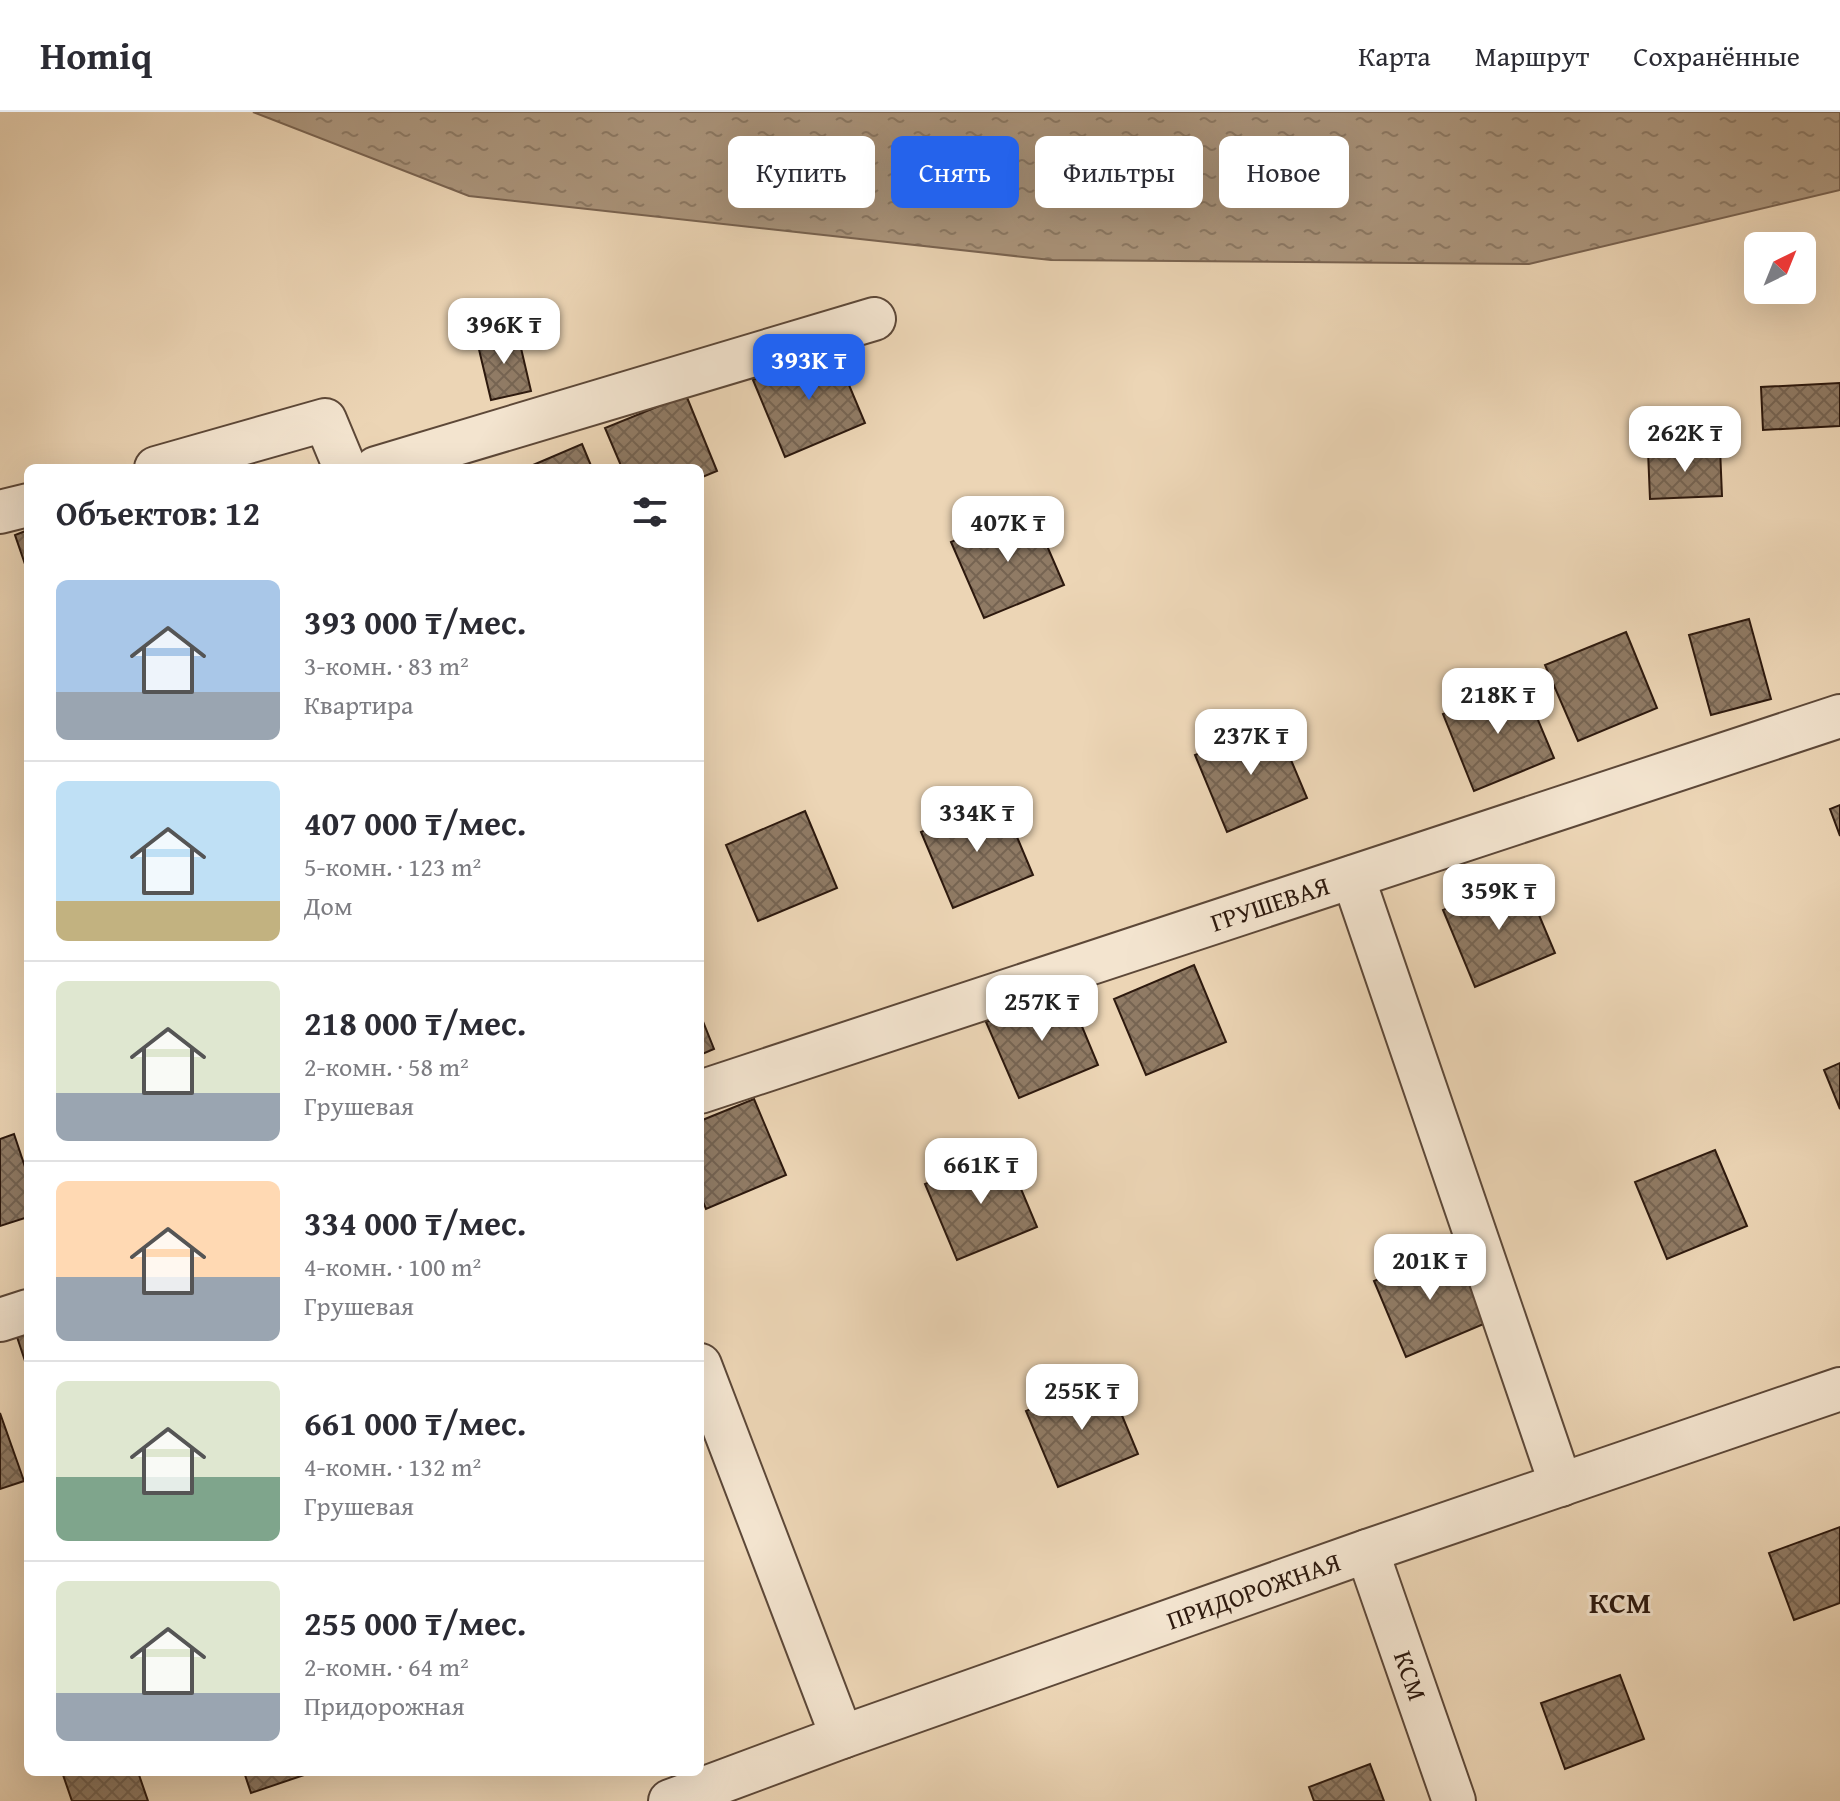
<!DOCTYPE html>
<html lang="ru">
<meta charset="utf-8">
<style>
body{margin:0;font-family:"Gentium Book Plus",serif;background:#f2f2f3;color:#2b2b33;height:100vh;display:flex;flex-direction:column;font-size:30px;white-space:nowrap}
*{box-sizing:border-box;margin:0}
p{font-size:26px;color:#7c7c81}
.icon{flex:none;width:44px;height:44px;fill:none;stroke:currentColor;stroke-width:2;stroke-linecap:round;stroke-linejoin:round}
.map{position:relative;flex:1;overflow:hidden}
.side{position:absolute;left:24px;top:352px;width:680px;height:1312px;display:flex;flex-direction:column;background:#fff;border-radius:12px;box-shadow:0 8px 32px #0002}
.side>*{flex:none}
.top-card{position:absolute;left:728px;top:24px;width:760px;height:72px;display:flex;gap:16px}
.needle{width:52px;rotate:43deg}
.fabs{position:absolute;left:1744px;top:120px;display:grid;gap:16px}
.fabs a{display:grid;place-items:center;width:72px;height:72px;border-radius:12px;background:#fff;box-shadow:0 8px 32px #0002;font-size:40px}
.price{position:absolute;translate:-50% -68px;padding:0 18px;border-radius:16px;background:#fff;color:#222;font-size:26px;line-height:52px;filter:drop-shadow(0 2px 4px #0008)}
.price::after{content:'';position:absolute;left:50%;top:48px;width:24px;height:18px;margin-left:-12px;background:inherit;clip-path:polygon(0 0,100% 0,50% 100%)}
.price.on{background:#2563eb;color:#fff}
ul{padding:0;list-style:none}
li{display:flex;align-items:center;gap:24px;height:200px;padding:0 32px}
li+li{border-top:2px solid #e1e1e2}
li span{display:grid;place-items:center;flex:none;width:224px;height:160px;border-radius:12px;color:#555}
li>.icon{margin-inline-start:auto}
span .icon{width:96px;height:96px;fill:#fffc;stroke-width:1}
li b{font-size:34px}
h2{display:flex;justify-content:space-between;align-items:center;height:96px;padding:0 32px;font-size:34px}
.pill{padding:0 28px;border-radius:12px;background:#fff;box-shadow:0 8px 32px #0002;font-size:28px;line-height:72px}
.pill.on{background:#2563eb;color:#fff}
header{display:flex;align-items:center;gap:48px;box-sizing:border-box;height:112px;padding:0 40px;background:#fff;border-bottom:2px solid #e1e1e2}
header strong{font-size:38px}
nav{display:flex;gap:44px;margin-inline-start:auto;font-size:28px}
.map>svg:first-child{display:block}
.water{fill:url(#water-ripples);stroke:#796350;stroke-width:2}
.building{fill:url(#building-cross-hatch);stroke:#2d190e;stroke-width:2}
.lines{fill:none;stroke-linecap:round;stroke-linejoin:round}
.street-casing{stroke:#5d4838;stroke-width:46}
.street{stroke:#f3e4cf;stroke-width:42}
.labels{text-anchor:middle;stroke-width:6;stroke-linejoin:round;paint-order:stroke}
.street-label{font-size:26px;fill:#2d190e;stroke:#f3e4cf}
.quarter-label{font-size:30px;font-weight:bold;fill:#2d190e;stroke:#f3e4cf}
</style>
<header>
<strong>Homiq</strong>
<nav><a>Карта</a><a>Маршрут</a><a>Сохранённые</a></nav>
</header>
<div class="map">
<svg width="1840" height="1689" viewBox="0 0 1840 1689">
<defs>
<pattern id="water-ripples" width="26" height="14" patternUnits="userSpaceOnUse" patternTransform="scale(2)"><rect width="26" height="14" fill="#ab957c"/><path d="M2 4q2-2 4 0t4 0M15 11q2-2 4 0t4 0" fill="none" stroke="#8c7964"/></pattern>
<pattern id="building-cross-hatch" width="8" height="8" patternUnits="userSpaceOnUse" patternTransform="scale(2)"><rect width="8" height="8" fill="#907b65"/><path d="M0 0l8 8M0 8l8-8" fill="none" stroke="#766452"/></pattern>
</defs>
<rect width="100%" height="100%" fill="#ecd5b5"/>
<filter id="stains"><feTurbulence type="fractalNoise" baseFrequency=".0025" numOctaves="4"/><feColorMatrix values="0 0 0 0 .2 0 0 0 0 .09 0 0 0 0 .02 0 0 0 .5 -.17"/></filter>
<radialGradient id="worn" r=".72"><stop offset=".6" stop-color="#630" stop-opacity="0"/><stop offset="1" stop-color="#630" stop-opacity=".3"/></radialGradient>
<!-- water -->
<path class="water" d="M253 0H1840V78L1529 152 1051 148 469 84Z"/>
<!-- building -->
<path class="building" d="M517 219 531 279 491 288 477 229Z
M833 235 865 311 785 345 753 268Z
M1840 271V314L1763 318 1761 275Z
M686 283 717 359 700 366V356H622L605 316Z
M582 332 592 356H526Z
M1720 336 1722 384 1650 387 1648 339Z
M1031 397 1064 473 984 506 951 430Z
M28 418V461L15 423Z
M1749 507 1771 587 1711 603 1689 523Z
M1626 520 1657 596 1578 629 1545 553Z
M1522 570 1554 646 1474 679 1443 602Z
M1275 610 1307 686 1227 720 1195 643Z
M1001 687 1033 763 953 796 921 720Z
M1840 693V724L1830 697Z
M805 699 837 776 758 809 726 733Z
M1523 765 1555 841 1475 875 1443 798Z
M1194 853 1226 930 1146 963 1114 887Z
M1066 876 1098 953 1019 986 986 910Z
M700 902 714 937 700 943Z
M1840 951V997L1824 958Z
M754 987 786 1063 706 1097 700 1082V1009Z
M14 1022 28 1064V1105L0 1114V1027Z
M1715 1038 1747 1114 1667 1147 1635 1070Z
M1005 1039 1037 1115 957 1148 925 1072Z
M1454 1135 1486 1211 1406 1245 1374 1169Z
M28 1208V1258L13 1213Z
M1106 1265 1138 1342 1058 1375 1026 1299Z
M0 1301 24 1369 0 1377Z
M1840 1415V1491L1794 1508 1769 1441Z
M1620 1563 1644 1627 1565 1657 1541 1591Z
M1370 1652 1384 1689H1314L1309 1675Z
M62 1660H138L148 1689H72Z
M244 1660H313L251 1681Z"/>
<g class="lines">
<defs>
<g id="street">
<path d="M156 356 325 308 345 356"/>
<path d="M376 356 874 207"/>
<path d="M0 400 28 393"/>
<path d="M1353 765 1561 1373"/>
<path id="s1" d="M700 980 1840 604"/>
<path d="M0 1208 28 1199"/>
<path d="M700 1253 842 1625"/>
<path id="s2" d="M1367 1439 1454 1689"/>
<path id="s3" d="M670 1689 842 1625 1367 1439 1840 1277"/>
</g>
</defs>
<!-- street casing -->
<use href="#street" class="street-casing"/>
<!-- street -->
<use href="#street" class="street"/>
</g>
<g class="labels">
<!-- street labels -->
<g class="street-label">
<text dy="9" stroke="none"><textPath href="#s1" startOffset="600">ГРУШЕВАЯ</textPath></text>
<text dy="9" stroke="none"><textPath href="#s3" startOffset="620">ПРИДОРОЖНАЯ</textPath></text>
<text dy="9" stroke="none"><textPath href="#s2" startOffset="132">КСМ</textPath></text>
</g>
<!-- quarter labels -->
<g class="quarter-label">
<text x="1620" y="1501">КСМ</text>
</g>
</g>
<rect width="100%" height="100%" filter="url(#stains)"/>
<rect width="100%" height="100%" fill="url(#worn)"/>
</svg>
<div class="fabs">
<a><svg class="needle" viewBox="-14 -14 28 28"><path d="M0-13l5 13h-10z" fill="#e53935"/><path d="M0 13l5-13h-10z" fill="#7c7c81"/></svg></a>
</div>
<b class="price" style="left:504px;top:254px">396K ₸</b>
<b class="price on" style="left:809px;top:290px">393K ₸</b>
<b class="price" style="left:1685px;top:362px">262K ₸</b>
<b class="price" style="left:1008px;top:452px">407K ₸</b>
<b class="price" style="left:1498px;top:624px">218K ₸</b>
<b class="price" style="left:1251px;top:665px">237K ₸</b>
<b class="price" style="left:977px;top:742px">334K ₸</b>
<b class="price" style="left:1499px;top:820px">359K ₸</b>
<b class="price" style="left:1042px;top:931px">257K ₸</b>
<b class="price" style="left:981px;top:1094px">661K ₸</b>
<b class="price" style="left:1430px;top:1190px">201K ₸</b>
<b class="price" style="left:1082px;top:1320px">255K ₸</b>
<div class="top-card">
<a class="pill">Купить</a>
<a class="pill on">Снять</a>
<a class="pill">Фильтры</a>
<a class="pill">Новое</a>
</div>
<section class="side">
<h2>Объектов: 12<svg class="icon" aria-label="filters" viewBox="0 0 24 24"><path d="M4 7h16M4 17h16"/><circle cx="9" cy="7" r="2"/><circle cx="15" cy="17" r="2"/></svg></h2>
<ul>
<li><span style="background:linear-gradient(#a9c7e8 70%,#9aa5b1 0)"><svg class="icon" aria-label="home" viewBox="0 0 24 24"><path d="M3 11l9-7 9 7M6 9v11h12V9"/></svg></span><div><b>393 000 ₸/мес.</b><p>3-комн. · 83 m²</p><p>Квартира</p></div></li>
<li><span style="background:linear-gradient(#bfe0f5 75%,#c2b280 0)"><svg class="icon" aria-label="home" viewBox="0 0 24 24"><path d="M3 11l9-7 9 7M6 9v11h12V9"/></svg></span><div><b>407 000 ₸/мес.</b><p>5-комн. · 123 m²</p><p>Дом</p></div></li>
<li><span style="background:linear-gradient(#dfe7d0 70%,#9aa5b1 0)"><svg class="icon" aria-label="home" viewBox="0 0 24 24"><path d="M3 11l9-7 9 7M6 9v11h12V9"/></svg></span><div><b>218 000 ₸/мес.</b><p>2-комн. · 58 m²</p><p>Грушевая</p></div></li>
<li><span style="background:linear-gradient(#ffd9b3 60%,#9aa5b1 0)"><svg class="icon" aria-label="home" viewBox="0 0 24 24"><path d="M3 11l9-7 9 7M6 9v11h12V9"/></svg></span><div><b>334 000 ₸/мес.</b><p>4-комн. · 100 m²</p><p>Грушевая</p></div></li>
<li><span style="background:linear-gradient(#dfe7d0 60%,#7fa58c 0)"><svg class="icon" aria-label="home" viewBox="0 0 24 24"><path d="M3 11l9-7 9 7M6 9v11h12V9"/></svg></span><div><b>661 000 ₸/мес.</b><p>4-комн. · 132 m²</p><p>Грушевая</p></div></li>
<li><span style="background:linear-gradient(#dfe7d0 70%,#9aa5b1 0)"><svg class="icon" aria-label="home" viewBox="0 0 24 24"><path d="M3 11l9-7 9 7M6 9v11h12V9"/></svg></span><div><b>255 000 ₸/мес.</b><p>2-комн. · 64 m²</p><p>Придорожная</p></div></li>
</ul>
</section>
</div>
